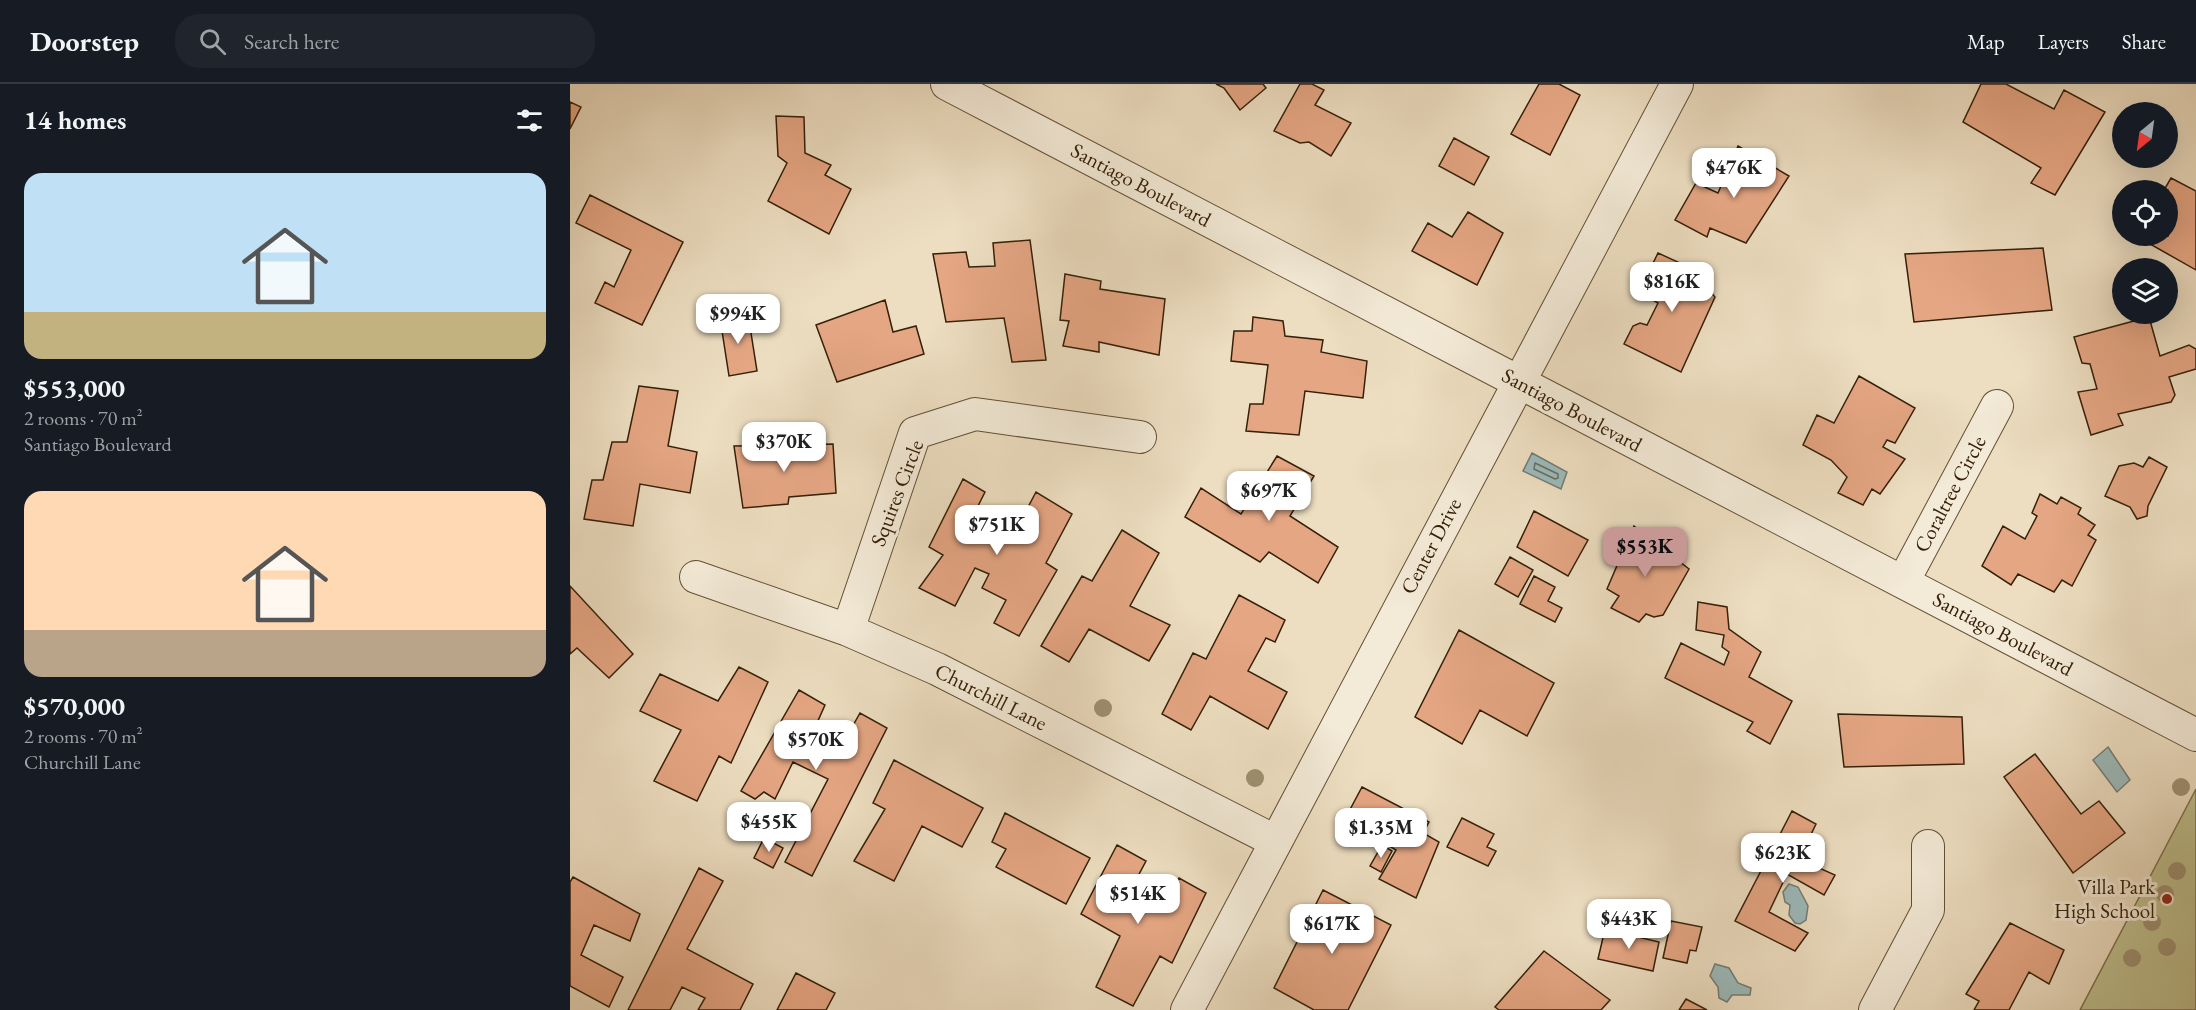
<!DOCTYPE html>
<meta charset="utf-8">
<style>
body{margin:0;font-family:"EB Garamond",serif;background:#20242c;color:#f1f3f6;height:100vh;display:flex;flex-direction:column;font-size:22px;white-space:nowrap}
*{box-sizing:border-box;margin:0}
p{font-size:20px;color:#9ea1a6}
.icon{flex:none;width:33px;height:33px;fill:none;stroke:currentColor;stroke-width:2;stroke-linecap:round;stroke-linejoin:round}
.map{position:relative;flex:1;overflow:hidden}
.panel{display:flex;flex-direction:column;background:#171b24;width:570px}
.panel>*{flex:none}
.needle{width:39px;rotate:209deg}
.tools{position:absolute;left:1542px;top:18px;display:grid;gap:12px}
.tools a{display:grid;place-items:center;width:66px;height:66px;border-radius:50%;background:#171b24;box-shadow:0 6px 24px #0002;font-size:30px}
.price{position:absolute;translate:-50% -51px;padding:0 14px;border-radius:12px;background:#fff;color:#222;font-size:20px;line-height:39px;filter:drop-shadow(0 2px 3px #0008)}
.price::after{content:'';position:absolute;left:50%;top:36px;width:18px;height:14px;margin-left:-9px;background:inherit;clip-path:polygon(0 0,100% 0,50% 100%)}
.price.active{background:#c59692;color:#111}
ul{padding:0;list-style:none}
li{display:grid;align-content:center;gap:12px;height:318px;padding:0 24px}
li span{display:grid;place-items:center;height:186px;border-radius:18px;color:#555}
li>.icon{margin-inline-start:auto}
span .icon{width:108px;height:108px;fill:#fffc;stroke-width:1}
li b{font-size:26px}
h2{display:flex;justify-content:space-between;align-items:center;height:72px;padding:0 24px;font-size:26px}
header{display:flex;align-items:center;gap:36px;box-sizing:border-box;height:84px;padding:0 30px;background:#171b24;border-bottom:2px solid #363941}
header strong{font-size:28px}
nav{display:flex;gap:33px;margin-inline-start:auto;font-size:21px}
.search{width:420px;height:54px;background:#20242c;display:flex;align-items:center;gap:15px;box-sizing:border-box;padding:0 21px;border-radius:24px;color:#9ea1a6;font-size:22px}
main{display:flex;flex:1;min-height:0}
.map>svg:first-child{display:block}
.green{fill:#bfbf8e;stroke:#7a704b;stroke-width:1.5}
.water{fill:#9cbabb;stroke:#737c73;stroke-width:1.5}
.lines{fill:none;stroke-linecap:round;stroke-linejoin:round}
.shore{stroke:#686d62;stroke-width:1.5}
.building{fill:#e5a683;stroke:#352008;stroke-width:1.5}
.minor-casing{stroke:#635036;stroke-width:34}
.minor{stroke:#f3ead7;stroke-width:32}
.tree{fill:#9e9071}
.poi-dot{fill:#8f2418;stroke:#f3ead7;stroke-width:2}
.labels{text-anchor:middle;stroke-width:6;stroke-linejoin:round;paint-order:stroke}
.street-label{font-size:21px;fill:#352008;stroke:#f3ead7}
.poi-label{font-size:21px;fill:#352008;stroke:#f3ead7;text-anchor:end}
</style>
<header>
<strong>Doorstep</strong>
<div class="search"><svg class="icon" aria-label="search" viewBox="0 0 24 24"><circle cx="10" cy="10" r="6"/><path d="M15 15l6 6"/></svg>Search here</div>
<nav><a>Map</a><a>Layers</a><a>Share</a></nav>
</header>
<main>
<section class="panel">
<h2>14 homes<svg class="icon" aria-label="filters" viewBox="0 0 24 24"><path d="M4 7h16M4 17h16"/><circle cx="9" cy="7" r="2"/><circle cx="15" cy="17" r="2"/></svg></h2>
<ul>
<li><span style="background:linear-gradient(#bfe0f5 75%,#c2b280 0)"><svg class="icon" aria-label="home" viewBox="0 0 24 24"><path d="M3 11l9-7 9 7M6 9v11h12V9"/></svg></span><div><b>$553,000</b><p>2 rooms · 70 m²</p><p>Santiago Boulevard</p></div></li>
<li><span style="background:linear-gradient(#ffd9b3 75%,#b9a48a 0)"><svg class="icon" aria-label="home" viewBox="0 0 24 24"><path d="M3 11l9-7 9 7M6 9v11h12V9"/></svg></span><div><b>$570,000</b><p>2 rooms · 70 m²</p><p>Churchill Lane</p></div></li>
</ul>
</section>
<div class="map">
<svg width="1626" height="926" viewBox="0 0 1626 926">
<rect width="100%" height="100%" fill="#eddec1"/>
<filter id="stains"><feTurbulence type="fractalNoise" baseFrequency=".00333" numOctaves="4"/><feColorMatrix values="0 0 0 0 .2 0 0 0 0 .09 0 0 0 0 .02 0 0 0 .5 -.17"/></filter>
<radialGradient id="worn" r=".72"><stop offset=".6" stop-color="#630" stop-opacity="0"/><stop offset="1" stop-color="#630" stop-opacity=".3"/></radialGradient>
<!-- green -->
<path class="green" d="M1626 705V926H1510Z"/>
<!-- water -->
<path class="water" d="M962 369 997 388 991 405 953 387Z
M1538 663 1560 696 1547 708 1523 676Z
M1219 800 1228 803 1238 822 1236 836 1230 840 1225 839 1219 831 1220 821 1215 818 1213 808Z
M1145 880 1159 884 1168 899 1181 904 1180 911H1162L1157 918 1149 914 1148 903 1140 892Z"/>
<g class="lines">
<!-- shore -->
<path class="shore" d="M965 379 988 390V394L985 395 964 385Z"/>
</g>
<!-- building -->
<path class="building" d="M646 0H693L696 4 670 26 654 4Z
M730 0H742L754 6 745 21 781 39 761 72 739 58 730 59 704 47Z
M969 0H989L1010 11 980 71 941 50Z
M1411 0H1436L1484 25 1494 6 1535 28 1485 111 1461 99 1471 84 1393 38Z
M0 18 11 23 0 45Z
M206 32 234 33 235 69 261 81 255 91 281 105 259 150 198 117 217 79 208 72Z
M884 54 919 73 904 101 869 82Z
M1168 62 1219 92 1176 159 1140 144 1137 153 1105 136 1126 99 1148 109Z
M1601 94 1626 107V186L1573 156 1576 152H1598V106H1594Z
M20 111 113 158 72 241 25 219 35 198 44 203 61 166 6 139Z
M898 128 933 149 907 201 842 167 858 139 882 153Z
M460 156 476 276 442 278 434 234 376 238 363 170 396 168 399 183 425 182 423 159Z
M1473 164 1482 226 1344 238 1335 170Z
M1088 169 1121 184 1145 213 1111 288 1054 260 1063 242 1070 239 1077 241 1088 219 1069 208Z
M495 190 531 197 530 205 595 215 589 271 529 258V268L493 262 499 237 490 236Z
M315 216 323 248 346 242 354 270 267 298 246 241Z
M178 230 187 287 159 292 150 234Z
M683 233 713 237 715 252 753 256 751 268 797 277 793 314 735 307 729 351 676 347 680 320H693L698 281 661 277 664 247H682Z
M1579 233 1590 272 1619 261 1626 265V285L1599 293 1605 311 1601 318 1548 330 1553 341 1521 351 1508 308 1527 305 1520 280 1512 279 1504 253Z
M1289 292 1345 324 1325 359 1317 356 1313 363 1335 375 1310 410 1302 405 1293 421 1268 409 1277 393 1261 376 1233 361 1247 331 1264 339Z
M69 302 108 307 98 362 127 368 120 409 70 400 63 442 14 435 22 396H33L42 358H57Z
M263 360 266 409 219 413 218 420 173 424 164 362Z
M707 372 744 392 720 432 768 463 748 499 699 468 690 478 615 433 631 404 671 430Z
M1579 373 1597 383 1578 422 1577 432 1567 435 1560 423 1535 412 1549 382 1564 379 1573 383Z
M393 395 415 408 400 438 439 459 466 408 502 430 476 479 487 486 449 552 424 539 436 516 412 504 419 490 405 484 385 522 349 504 373 471 359 463Z
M1470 410 1487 420 1491 413 1511 424 1508 430 1525 441 1518 451 1526 456 1502 502 1492 496 1484 508 1448 490 1441 501 1412 482 1433 442 1455 455 1467 432 1462 429Z
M964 427 1018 456 998 492 947 463Z
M1064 442 1119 485 1093 531 1084 533 1076 530 1069 538 1041 524 1049 512 1037 505Z
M552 446 589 469 560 522 600 541 579 577 519 545 499 578 471 562 512 492 522 497Z
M940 473 963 486 948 513 925 500Z
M964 492 985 503 978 517 992 524 985 538 950 520Z
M0 502 63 570 39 594 7 564 0 570Z
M669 511 715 536 705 558 696 554 678 587 717 608 698 645 640 612 621 646 592 630 623 569 636 575Z
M1128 518 1157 523 1159 545 1191 568 1179 593 1222 617 1200 660 1177 647 1183 638 1095 594 1111 559 1154 581 1159 568 1152 563 1154 551 1126 546Z
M889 546 984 599 957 652 910 626 892 660 845 633Z
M169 583 198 598 161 679 149 672 127 717 84 697 111 646 70 627 90 590 148 617Z
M229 606 255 621 247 639 276 654 290 629 317 644 242 792 215 778 258 695 223 678 205 715 194 708 185 715 171 707Z
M1268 630 1392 633 1394 680 1274 683Z
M1465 670 1511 730 1529 717 1555 749 1503 789 1434 693Z
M324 676 413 724 392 763 352 742 324 797 284 777 315 725 303 719Z
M792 703 859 738 853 749 869 758 846 814 809 795 826 766 775 735Z
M1222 727 1246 740 1229 775 1265 791 1254 811 1217 790 1199 828 1238 849 1225 867 1165 837Z
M435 729 520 774 496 820 426 783 436 765 422 758Z
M892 734 924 750 917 763 926 767 918 782 877 763Z
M194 754 213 764 203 784 184 774Z
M547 761 576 777 559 809 591 826 609 794 636 809 602 879 590 872 563 922 526 903 550 852 511 830Z
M812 761 822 767 811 788 800 782Z
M129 784 153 797 117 865 183 900 170 926H128L135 914 112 903 100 926H58Z
M3 793 70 830 60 857 24 841 11 871 53 893 39 923 0 902V798Z
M753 806 821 841 778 926H744L704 904Z
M1101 837 1132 843 1126 867 1120 866 1117 879 1093 874Z
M1440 839 1494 866 1479 900 1459 888 1439 926H1404L1409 917 1396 910Z
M1035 845 1089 858 1083 887 1028 875Z
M974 867 1040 916 1031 926H929L925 923Z
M226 889 265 909 256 926H207Z
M1116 915 1137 926H1109Z"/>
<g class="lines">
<defs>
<path id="minor" d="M377 0 1626 651
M126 493 278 546 367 585 705 757
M1333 498 1427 322
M278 546 345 349 405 330 570 353
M617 926 1107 0
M1305 926 1358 826V762"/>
</defs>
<!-- minor casing -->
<use href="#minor" class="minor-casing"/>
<!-- minor -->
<use href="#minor" class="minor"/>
</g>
<!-- trees -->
<g class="tree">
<circle cx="533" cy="624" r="9"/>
<circle cx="685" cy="694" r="9"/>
<circle cx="1611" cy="703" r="9"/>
<circle cx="1607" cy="787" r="9"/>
<circle cx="1595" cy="810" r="9"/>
<circle cx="1582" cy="838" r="9"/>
<circle cx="1597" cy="863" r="9"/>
<circle cx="1562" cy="874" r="9"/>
</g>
<!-- markers -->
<circle class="poi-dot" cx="1597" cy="815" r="6"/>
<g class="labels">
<!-- street labels -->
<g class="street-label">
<text transform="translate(571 101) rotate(28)" y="7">Santiago Boulevard</text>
<text transform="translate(1002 326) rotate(28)" y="7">Santiago Boulevard</text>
<text transform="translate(327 409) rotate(-69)" y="7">Squires Circle</text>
<text transform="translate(1380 410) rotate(-62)" y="7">Coraltree Circle</text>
<text transform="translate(861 462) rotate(-62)" y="7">Center Drive</text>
<text transform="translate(1433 550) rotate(28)" y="7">Santiago Boulevard</text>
<text transform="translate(421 613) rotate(27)" y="7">Churchill Lane</text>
</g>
<!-- poi labels -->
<g class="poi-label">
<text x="1585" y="810">Villa Park<tspan x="1585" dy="24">High School</tspan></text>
</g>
</g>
<rect width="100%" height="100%" filter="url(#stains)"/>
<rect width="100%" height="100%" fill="url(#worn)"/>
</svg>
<div class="tools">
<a><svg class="needle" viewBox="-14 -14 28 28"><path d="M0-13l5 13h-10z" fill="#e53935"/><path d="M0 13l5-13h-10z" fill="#9ea1a6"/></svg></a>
<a><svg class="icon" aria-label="locate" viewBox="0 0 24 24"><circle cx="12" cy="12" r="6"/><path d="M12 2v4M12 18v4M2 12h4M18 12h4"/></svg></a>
<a><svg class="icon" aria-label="layers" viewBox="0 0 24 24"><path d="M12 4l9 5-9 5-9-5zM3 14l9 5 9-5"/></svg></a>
</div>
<b class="price" style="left:1164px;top:115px">$476K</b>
<b class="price" style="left:1102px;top:229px">$816K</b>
<b class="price" style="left:168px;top:261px">$994K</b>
<b class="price" style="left:214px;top:389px">$370K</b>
<b class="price" style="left:699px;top:438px">$697K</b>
<b class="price" style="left:427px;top:472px">$751K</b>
<b class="price active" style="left:1075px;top:494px">$553K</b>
<b class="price" style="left:246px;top:687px">$570K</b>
<b class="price" style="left:199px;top:769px">$455K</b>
<b class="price" style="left:811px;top:775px">$1.35M</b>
<b class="price" style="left:1213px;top:800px">$623K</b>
<b class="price" style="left:568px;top:841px">$514K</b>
<b class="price" style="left:1059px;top:866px">$443K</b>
<b class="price" style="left:762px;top:871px">$617K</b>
</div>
</main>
